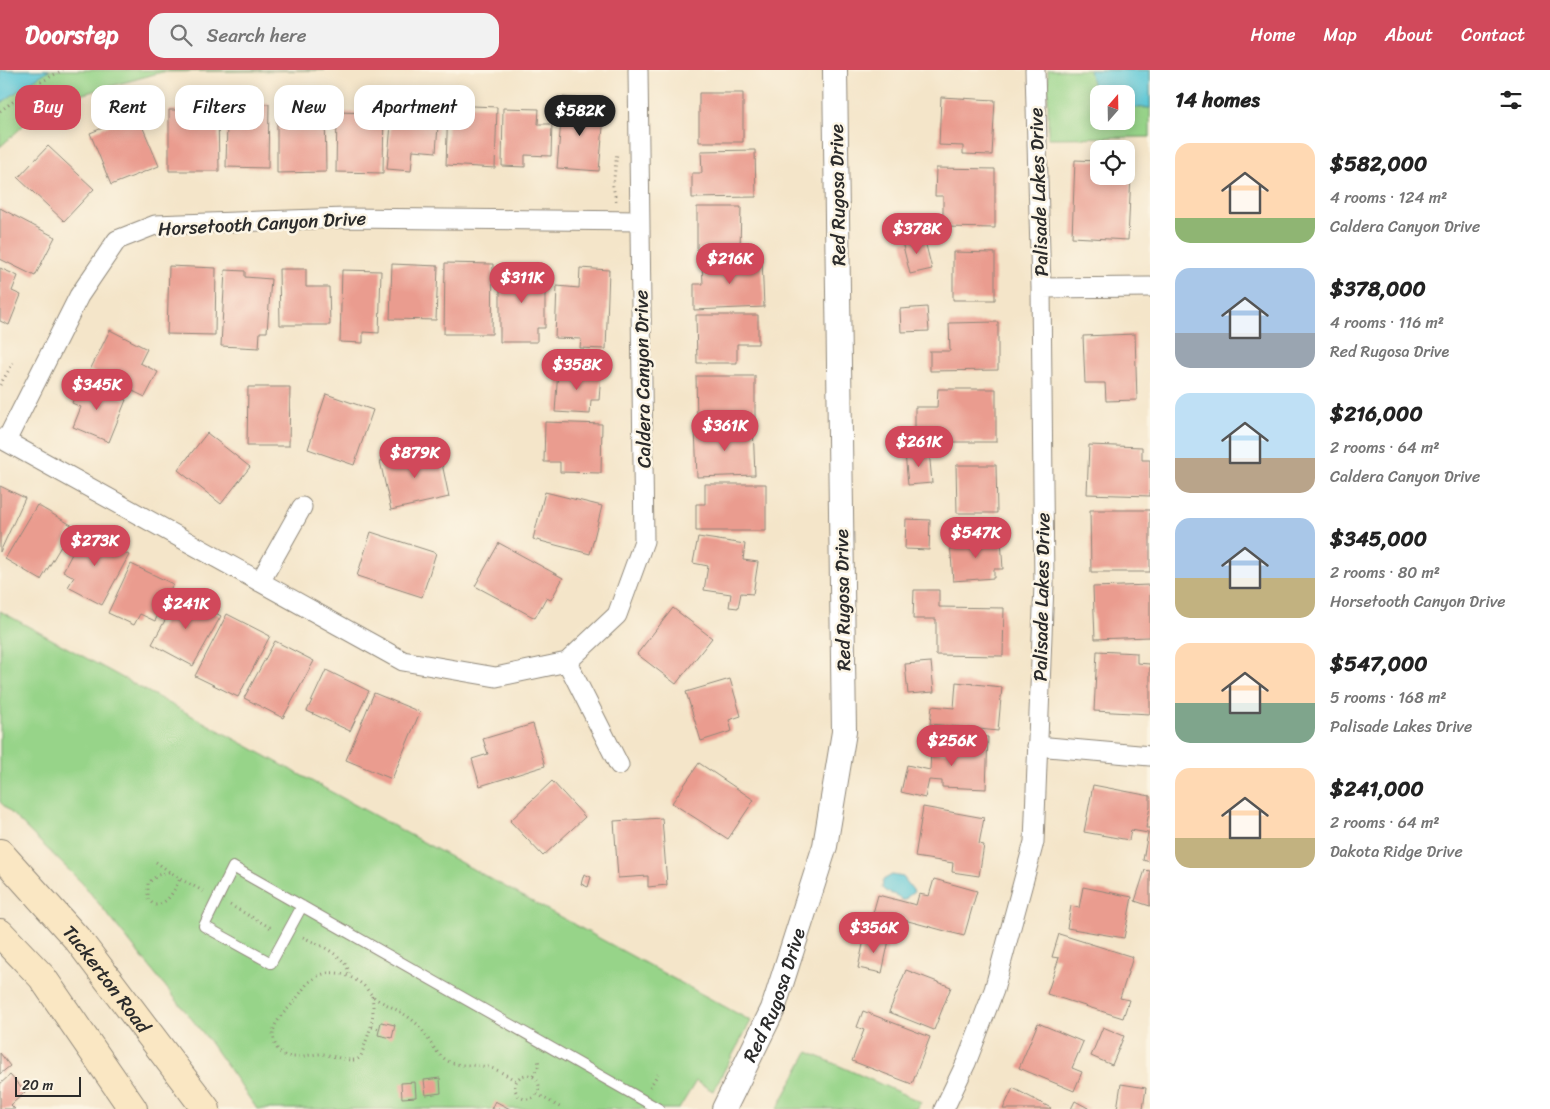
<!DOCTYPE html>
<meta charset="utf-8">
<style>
body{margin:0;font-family:Sriracha,sans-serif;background:#f2f2f2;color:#222;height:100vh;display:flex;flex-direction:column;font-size:19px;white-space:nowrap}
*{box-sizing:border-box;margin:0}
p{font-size:16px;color:#767676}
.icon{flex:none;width:28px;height:28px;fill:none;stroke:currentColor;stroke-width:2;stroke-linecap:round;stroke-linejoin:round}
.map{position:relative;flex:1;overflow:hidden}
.sheet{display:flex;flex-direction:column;background:#fff;width:400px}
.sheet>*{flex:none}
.guide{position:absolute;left:15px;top:15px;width:475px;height:45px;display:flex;gap:10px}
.needle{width:32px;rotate:20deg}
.tools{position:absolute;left:1090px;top:15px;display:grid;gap:10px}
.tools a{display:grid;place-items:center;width:45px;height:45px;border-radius:10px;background:#fff;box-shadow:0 2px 12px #0003;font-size:25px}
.scale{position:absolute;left:15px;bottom:12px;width:66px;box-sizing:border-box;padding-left:5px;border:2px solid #2b2b2b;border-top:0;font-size:14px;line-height:18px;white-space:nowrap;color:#2b2b2b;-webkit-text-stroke:4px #fcf5e5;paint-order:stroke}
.price{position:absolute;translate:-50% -42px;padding:0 11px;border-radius:18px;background:#d1495b;color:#fff;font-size:16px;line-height:32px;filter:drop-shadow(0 1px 2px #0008)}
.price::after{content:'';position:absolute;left:50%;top:30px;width:15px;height:11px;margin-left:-8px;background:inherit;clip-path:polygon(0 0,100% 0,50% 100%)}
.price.on{background:#222;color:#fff}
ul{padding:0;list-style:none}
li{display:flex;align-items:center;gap:15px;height:125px;padding:0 25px}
li span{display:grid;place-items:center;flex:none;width:140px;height:100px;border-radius:15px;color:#555}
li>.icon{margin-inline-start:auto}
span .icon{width:60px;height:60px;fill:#fffc;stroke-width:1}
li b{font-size:21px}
h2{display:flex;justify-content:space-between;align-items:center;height:60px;padding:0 25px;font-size:21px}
.pill{padding:0 18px;border-radius:15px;background:#fff;box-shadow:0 2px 12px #0003;font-size:18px;line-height:45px}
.pill.on{background:#d1495b;color:#fff}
header{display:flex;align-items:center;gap:30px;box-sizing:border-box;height:70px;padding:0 25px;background:#d1495b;color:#fff}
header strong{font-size:24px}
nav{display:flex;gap:28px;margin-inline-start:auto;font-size:18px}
.search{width:350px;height:45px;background:#f2f2f2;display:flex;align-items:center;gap:12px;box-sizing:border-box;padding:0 18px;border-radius:15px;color:#767676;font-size:19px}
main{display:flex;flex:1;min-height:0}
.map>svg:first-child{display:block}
.green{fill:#97d489;stroke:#61805a;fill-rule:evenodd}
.water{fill:#5dc8d7;stroke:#447a81}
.building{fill:#ea9c8f}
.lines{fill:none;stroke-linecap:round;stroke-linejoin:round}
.service-casing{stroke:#90887a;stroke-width:12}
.minor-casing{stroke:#90887a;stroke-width:21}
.tertiary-casing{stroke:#90887a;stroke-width:26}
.secondary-casing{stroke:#90887a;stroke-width:30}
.path{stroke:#90887a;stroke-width:3;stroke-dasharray:1 4;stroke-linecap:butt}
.service{stroke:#fff;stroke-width:10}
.minor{stroke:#fff;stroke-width:19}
.tertiary{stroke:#fff;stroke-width:24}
.secondary{stroke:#fae7c3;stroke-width:28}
.labels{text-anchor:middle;stroke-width:5;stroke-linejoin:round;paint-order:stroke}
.street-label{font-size:19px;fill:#2b2b2b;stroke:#fcf5e5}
</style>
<header>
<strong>Doorstep</strong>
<div class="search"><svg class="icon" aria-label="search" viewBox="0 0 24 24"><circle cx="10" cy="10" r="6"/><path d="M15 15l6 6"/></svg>Search here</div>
<nav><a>Home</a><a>Map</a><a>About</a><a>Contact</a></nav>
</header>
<main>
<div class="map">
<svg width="1150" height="1039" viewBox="0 0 1150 1039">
<rect width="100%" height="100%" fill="#fcf5e5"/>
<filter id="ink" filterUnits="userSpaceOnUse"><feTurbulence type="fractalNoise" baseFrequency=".02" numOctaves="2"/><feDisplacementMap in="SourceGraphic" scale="10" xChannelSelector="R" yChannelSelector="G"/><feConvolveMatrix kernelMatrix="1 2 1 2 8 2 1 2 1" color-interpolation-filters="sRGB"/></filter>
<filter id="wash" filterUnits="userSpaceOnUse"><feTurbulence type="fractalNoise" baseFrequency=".0096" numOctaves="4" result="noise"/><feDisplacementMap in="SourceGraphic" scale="20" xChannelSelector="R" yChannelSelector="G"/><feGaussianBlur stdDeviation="1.12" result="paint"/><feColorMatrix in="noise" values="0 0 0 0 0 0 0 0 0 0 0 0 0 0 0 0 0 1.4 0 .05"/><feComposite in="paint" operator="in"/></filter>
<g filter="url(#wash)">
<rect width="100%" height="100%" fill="#f4e5c9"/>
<!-- green -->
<path class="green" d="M0 0H324L162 2 47 34 0 77Z
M1048 0H1150V67L1048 68ZM1099 24H1126V51H1099Z
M0 541 751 951 713 1021 696 1011 679 1039H257L207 968 83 814 0 732Z
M808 982 921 1032 917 1039H777Z"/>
<!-- water -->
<path class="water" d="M0 0H49L26 15 0 34Z
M1089 0H1150V38L1126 37V24H1099L1098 36Z
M892 805 903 807 913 820 914 822 908 826 905 830H902C897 823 888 825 882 818L883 810Z"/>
<g id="blocks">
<!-- building -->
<path class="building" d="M394 21 414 22V28L440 30 436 82 413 80 411 101 387 99Z
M699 23H743V72H699Z
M563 27 588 29 587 45 604 46 599 101 557 98Z
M941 27 995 30 992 85 963 84V76L939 75Z
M371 32 384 33 383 103 336 102 337 42 370 43Z
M240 33 269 34 268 98 226 97 227 51H239Z
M277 33H325L326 102 277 103Z
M448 35 497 37 495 98 446 95Z
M503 38 539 39 538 54H552L551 86 525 85V97L502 96Z
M169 40H218L219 101H169Z
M137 44 159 96 111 115 90 63Z
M48 76 94 119 64 151 18 108Z
M755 80 756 127 692 128V103H702L701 81Z
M1075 90 1099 91V106H1126V104H1131L1128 170 1072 167Z
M936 98 995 99V158L943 157V126H935Z
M697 137H741L740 180H697Z
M0 138 55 167 35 206 0 189Z
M924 167 932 199 910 204 902 172Z
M953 182 995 183V230H953Z
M762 189 764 237 694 240V214H703L702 192Z
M445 193 493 194 492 264H444Z
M392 194 438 196 436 250 390 249Z
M169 196 216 198 215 265 167 264Z
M0 198 18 206 12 221 21 225 9 255 0 251Z
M580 198 609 200 606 279 580 278 581 269 555 268 557 216 579 218Z
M279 199H306V217H329L330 255H280Z
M500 199H545V258H537V272H500Z
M225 200 245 201V207L271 209 267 262H260L259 278 221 276Z
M342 200 381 201 379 263 363 262V273L340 272Z
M927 237 929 261 901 262 900 239Z
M696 245H758V274H737V293H697Z
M998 252V300L930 301V281H950L949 253Z
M110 260 147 279 140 293 158 302 145 327 90 300Z
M1135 264 1137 330 1106 331 1105 313H1085L1083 266Z
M558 299 601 302 599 330H591L590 344 555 342Z
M696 306H755V349H697Z
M81 311 126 330 109 372 73 357 81 337 72 333Z
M248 317H290L289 376H247Z
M938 319H996V372H939V360L915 361V337H937Z
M326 324 373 340 354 395 308 379Z
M545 352 602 354 601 403 560 402V392H544Z
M753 356 755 405 697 407 695 358Z
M207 363 250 397 221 434 178 400Z
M1089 375 1142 377V390H1150V426L1087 424Z
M439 379 449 427 391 440 380 391Z
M929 380 932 413 908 415 905 383Z
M956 395H996L997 443H957Z
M705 414H766V461H696V434H705Z
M0 416 25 428 0 482Z
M545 422 602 436 590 484 533 469Z
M37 435 73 456 41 510 5 489Z
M1090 440H1150V502H1091Z
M906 449 930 450 929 480 905 479Z
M84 461 129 485 102 535 68 517 74 507 63 501Z
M371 462 436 483 422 527 357 506Z
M698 467 745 474 743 490 758 492 753 524 741 523 738 538 729 537 731 524 704 520 708 496 693 493Z
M1001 469 1003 499H994V508L953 511 950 472Z
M499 473 563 508 551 530 546 528 535 548 475 516Z
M131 494 173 514 155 551 140 544 134 555 108 543Z
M1150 515V567L1095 569 1093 517Z
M914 520H939V537L1004 538 1003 586 936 585V549H913Z
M180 523 221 546 193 596 152 574Z
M673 538 712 568 676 614 637 584Z
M227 544 270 566 238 627 195 606Z
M275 571 314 591 283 648 244 628Z
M1097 581 1137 583V593L1150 594V644L1094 641Z
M931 592 934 622 908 624 905 594Z
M326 600 369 621 350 661 307 641Z
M730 609 741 646 729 650 732 661 701 671 686 622Z
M956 612 1002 617 998 661 930 654 932 636 954 638Z
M374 623 420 642 392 709 346 690Z
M533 654 545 696 480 716 472 689 488 684 483 669Z
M948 665 988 667 986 719 942 717V711L929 710 925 728 901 722 907 695 930 700 931 682 947 683Z
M699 693 754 730 728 769 672 733Z
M552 711 585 747 543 786 510 751Z
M1093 715 1150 726V737L1146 758H1150V792L1143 790 1148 763 1131 760 1129 770 1084 762Z
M923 737 984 748 979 774 984 775 979 806 952 802 953 793 915 787Z
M662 748 667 815 648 817V806L618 808 614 751Z
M1145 800 1150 801V836L1135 831Z
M584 804 591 807 588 817 581 814Z
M934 809 977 821 964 866 897 848 891 867 868 861 878 825 916 835 919 824 929 826Z
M1083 817 1132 827 1124 868 1067 858 1071 836 1079 838Z
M1059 864 1133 887 1120 928 1129 930 1123 948 1047 924 1059 888 1052 887Z
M865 865 889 870 882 903 858 898Z
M906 900 951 917 934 960 889 942Z
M863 941 930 967 912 1014 852 991 864 960 857 957Z
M381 952 395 955 392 968 378 965Z
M1038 953 1083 972 1072 998 1082 1002 1074 1021 1019 998Z
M1103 957 1124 966 1112 995 1091 986Z
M0 983 10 996 0 1004Z
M10 1005 25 1022 11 1035 15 1039H0V1014Z
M440 1008 441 1023 426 1025 424 1010Z
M415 1012 416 1027 402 1028 401 1013Z
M1121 1014 1146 1018 1143 1039H1117Z
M1013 1018 1051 1038 1050 1039H1003Z
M495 1031 510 1039H491Z
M1075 1031 1090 1039H1071Z"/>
</g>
</g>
<g filter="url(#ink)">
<use href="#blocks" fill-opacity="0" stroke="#90887a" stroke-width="1"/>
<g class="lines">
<defs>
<path id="service" d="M302 836 271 893 204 856 233 797 643 1030 659 1039"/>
<path id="minor" d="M1041 218 1150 217
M0 368 403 591 496 607 567 592
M6 371 79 226 117 170 155 155 345 148 640 151
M260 512 302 437
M567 592 617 545 644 471 638 0
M567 592 619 695
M1037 676 1150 686
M944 1039 966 993 994 920 1034 772 1044 514 1041 218 1035 0"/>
<g id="tertiary">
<path id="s1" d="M724 1039 773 939 825 776 844 662 835 0"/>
</g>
<g id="secondary">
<path id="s2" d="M0 783 79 871 206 1039"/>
<path d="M0 863 42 907 133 1039"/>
</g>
</defs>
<!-- service casing -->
<use href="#service" class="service-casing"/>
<!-- minor casing -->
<use href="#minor" class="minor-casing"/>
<!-- tertiary casing -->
<use href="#tertiary" class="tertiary-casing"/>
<!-- secondary casing -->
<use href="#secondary" class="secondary-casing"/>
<!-- path -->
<path class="path" d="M0 41 39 13 63 0
M616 131 613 116 617 83
M0 315 13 293
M156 792 180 809 205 822
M169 802 158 805 148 813V829L154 835C168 835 174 820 180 809
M230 835 273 859
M303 867C317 874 351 887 349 907
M372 926C375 944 371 958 365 974 363 978 363 984 359 988 353 994 332 985 323 984 306 983 281 997 274 971 269 952 287 942 296 929 300 924 303 919 307 914 324 897 344 901 362 914 368 919 371 926 378 930 393 938 407 944 419 956 429 968 434 983 448 991 458 997 471 994 481 996 494 997 505 1004 516 1011
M372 957 380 959
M515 1017a12 12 0 1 1 24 0a12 12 0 1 1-24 0Z
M533 1006 539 995 538 989
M650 1017 658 1004
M537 1024 563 1039"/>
<!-- service -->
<use href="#service" class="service"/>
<!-- minor -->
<use href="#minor" class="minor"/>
<!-- tertiary -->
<use href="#tertiary" class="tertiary"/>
<!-- secondary -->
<use href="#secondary" class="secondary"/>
</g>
</g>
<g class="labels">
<!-- street labels -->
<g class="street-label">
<text transform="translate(1038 122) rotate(-92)" y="7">Palisade Lakes Drive</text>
<text transform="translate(837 125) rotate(-91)" y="7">Red Rugosa Drive</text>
<text transform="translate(262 153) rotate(-3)" y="7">Horsetooth Canyon Drive</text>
<text transform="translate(642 309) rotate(-91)" y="7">Caldera Canyon Drive</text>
<text transform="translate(1041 527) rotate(-89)" y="7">Palisade Lakes Drive</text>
<text transform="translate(842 530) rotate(-91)" y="7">Red Rugosa Drive</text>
<text dy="7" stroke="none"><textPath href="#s2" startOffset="165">Tuckerton Road</textPath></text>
<text dy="7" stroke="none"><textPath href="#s1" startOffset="125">Red Rugosa Drive</textPath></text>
</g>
</g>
</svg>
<div class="tools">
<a><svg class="needle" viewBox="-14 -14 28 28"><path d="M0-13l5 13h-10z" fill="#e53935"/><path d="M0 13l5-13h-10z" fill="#767676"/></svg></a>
<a><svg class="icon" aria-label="locate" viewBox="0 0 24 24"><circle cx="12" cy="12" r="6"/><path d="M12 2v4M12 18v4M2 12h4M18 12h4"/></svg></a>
</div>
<div class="scale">20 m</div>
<b class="price on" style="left:580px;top:67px">$582K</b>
<b class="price" style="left:917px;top:185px">$378K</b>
<b class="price" style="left:730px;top:215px">$216K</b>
<b class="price" style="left:522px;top:234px">$311K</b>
<b class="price" style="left:577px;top:321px">$358K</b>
<b class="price" style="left:97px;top:341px">$345K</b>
<b class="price" style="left:725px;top:382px">$361K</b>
<b class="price" style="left:919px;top:398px">$261K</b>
<b class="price" style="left:415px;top:409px">$879K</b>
<b class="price" style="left:976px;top:489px">$547K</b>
<b class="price" style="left:95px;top:497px">$273K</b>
<b class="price" style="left:186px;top:560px">$241K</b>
<b class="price" style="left:952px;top:697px">$256K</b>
<b class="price" style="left:874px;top:884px">$356K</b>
<div class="guide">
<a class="pill on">Buy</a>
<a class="pill">Rent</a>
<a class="pill">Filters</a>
<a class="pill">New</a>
<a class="pill">Apartment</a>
</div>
</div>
<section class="sheet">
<h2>14 homes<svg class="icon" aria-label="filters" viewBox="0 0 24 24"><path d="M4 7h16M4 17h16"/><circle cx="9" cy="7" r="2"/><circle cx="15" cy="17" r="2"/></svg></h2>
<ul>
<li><span style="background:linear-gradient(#ffd9b3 75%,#8fb573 0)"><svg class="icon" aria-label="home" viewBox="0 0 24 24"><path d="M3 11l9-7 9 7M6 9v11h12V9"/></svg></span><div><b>$582,000</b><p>4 rooms · 124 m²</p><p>Caldera Canyon Drive</p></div></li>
<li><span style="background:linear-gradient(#a9c7e8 65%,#9aa5b1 0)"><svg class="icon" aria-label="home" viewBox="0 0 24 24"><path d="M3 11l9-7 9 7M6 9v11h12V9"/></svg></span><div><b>$378,000</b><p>4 rooms · 116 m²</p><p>Red Rugosa Drive</p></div></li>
<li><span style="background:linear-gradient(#bfe0f5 65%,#b9a48a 0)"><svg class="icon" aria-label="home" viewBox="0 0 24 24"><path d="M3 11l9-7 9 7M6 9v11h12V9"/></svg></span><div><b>$216,000</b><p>2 rooms · 64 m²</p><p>Caldera Canyon Drive</p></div></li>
<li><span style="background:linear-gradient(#a9c7e8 60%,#c2b280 0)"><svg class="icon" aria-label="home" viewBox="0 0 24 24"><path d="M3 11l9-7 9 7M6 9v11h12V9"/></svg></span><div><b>$345,000</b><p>2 rooms · 80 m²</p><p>Horsetooth Canyon Drive</p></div></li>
<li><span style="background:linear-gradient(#ffd9b3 60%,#7fa58c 0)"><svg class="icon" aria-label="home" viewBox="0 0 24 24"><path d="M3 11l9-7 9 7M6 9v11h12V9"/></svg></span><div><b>$547,000</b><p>5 rooms · 168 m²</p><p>Palisade Lakes Drive</p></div></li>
<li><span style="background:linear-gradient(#ffd9b3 70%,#c2b280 0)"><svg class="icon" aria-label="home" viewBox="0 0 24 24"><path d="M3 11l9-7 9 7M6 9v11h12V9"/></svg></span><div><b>$241,000</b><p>2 rooms · 64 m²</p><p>Dakota Ridge Drive</p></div></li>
</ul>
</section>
</main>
